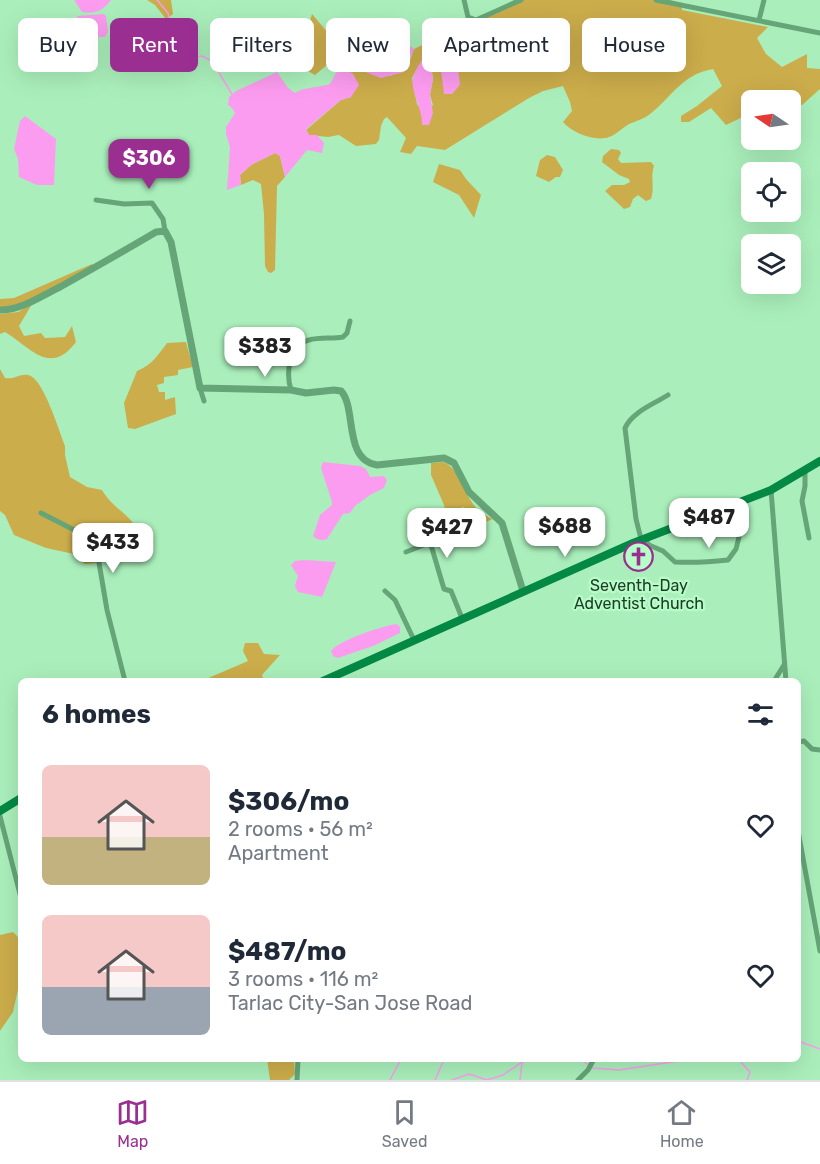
<!DOCTYPE html>
<meta charset="utf-8">
<style>
body{margin:0;font-family:Rubik,sans-serif;background:#f6f6f7;color:#1f2937;height:100vh;display:flex;flex-direction:column;font-size:22px;white-space:nowrap}
*{box-sizing:border-box;margin:0}
p{font-size:20px;color:#747a83}
.icon{flex:none;width:33px;height:33px;fill:none;stroke:currentColor;stroke-width:2;stroke-linecap:round;stroke-linejoin:round}
.map{position:relative;flex:1;overflow:hidden}
.details{position:absolute;left:18px;top:678px;width:783px;height:384px;display:flex;flex-direction:column;background:#fff;border-radius:9px;box-shadow:0 6px 24px #0002}
.details>*{flex:none}
.guide{position:absolute;left:18px;top:18px;width:784px;height:54px;display:flex;gap:12px}
.needle{width:39px;rotate:283deg}
.fabs{position:absolute;left:741px;top:90px;display:grid;gap:12px}
.fabs a{display:grid;place-items:center;width:60px;height:60px;border-radius:9px;background:#fff;box-shadow:0 6px 24px #0002;font-size:30px}
.price{position:absolute;translate:-50% -51px;padding:0 14px;border-radius:12px;background:#fff;color:#222;font-size:20px;line-height:39px;filter:drop-shadow(0 2px 3px #0008)}
.price::after{content:'';position:absolute;left:50%;top:36px;width:18px;height:14px;margin-left:-9px;background:inherit;clip-path:polygon(0 0,100% 0,50% 100%)}
.price.current{background:#9a2f91;color:#fff}
ul{padding:0;list-style:none}
li{display:flex;align-items:center;gap:18px;height:150px;padding:0 24px}
li span{display:grid;place-items:center;flex:none;width:168px;height:120px;border-radius:9px;color:#555}
li>.icon{margin-inline-start:auto}
span .icon{width:72px;height:72px;fill:#fffc;stroke-width:1}
li b{font-size:26px}
h2{display:flex;justify-content:space-between;align-items:center;height:72px;padding:0 24px;font-size:26px}
.pill{padding:0 21px;border-radius:9px;background:#fff;box-shadow:0 6px 24px #0002;font-size:21px;line-height:54px}
.pill.current{background:#9a2f91;color:#fff}
.dock{display:flex;justify-content:space-around;align-items:center;height:84px;border-top:2px solid #e0e1e3;background:#fff;font-size:16px;color:#747a83}
.dock a{display:grid;justify-items:center;gap:3px}
.dock .current{color:#9a2f91}
.map>svg:first-child{display:block}
.green{fill:#ccad4b;fill-rule:evenodd}
.water{fill:#fc9cf0}
.lines{fill:none;stroke-linecap:round;stroke-linejoin:round}
.stream{stroke:#fc9cf0;stroke-width:1.5}
.minor{stroke:#65a577;stroke-width:5}
.tertiary{stroke:#65a577;stroke-width:7}
.secondary{stroke:#038944;stroke-width:8}
.labels{text-anchor:middle;stroke-width:4.5;stroke-linejoin:round;paint-order:stroke}
.poi-label{font-size:16px;fill:#203c28;stroke:#b7fdc8}
</style>
<div class="map">
<svg width="820" height="1080" viewBox="0 0 820 1080">
<rect width="100%" height="100%" fill="#aaefbb"/>
<!-- green -->
<path class="green" d="M147 0H171L173 14 166 19 155 5Z
M514 0H670L682 3V10L768 27 757 38 766 54 782 67 807 54V68L820 69V89L802 105 791 106 790 100H752L751 113 726 125 711 108 689 122H681V116L697 106 722 86 713 69C682 74 672 97 650 114 644 119 636 121 629 124 622 128 616 135 609 137 595 142 572 133 563 122L572 111 570 102 563 86 543 91 529 98 445 150 417 146 411 154 400 152 406 138 387 117 384 119 381 126 379 140 376 144 356 146 339 135 328 137 309 135 306 130 341 100 351 97 353 74 334 63 327 65 315 75 308 71 300 55 312 14 345 53 354 61 390 76 407 69 414 49ZM430 58 433 79 430 95 433 105 423 113 417 104 412 78 422 60Z
M611 149 619 150 621 153 618 159 621 163 651 162 654 166C650 178 655 187 651 199L646 201 638 195 633 199 630 207 624 209 605 191 612 185H624L630 182 629 179 619 175 602 162 603 156Z
M275 153 280 156 285 177 277 186 275 270 271 273 268 272 265 266 264 214 261 184 253 180 241 185 240 175 251 165Z
M547 155 555 157 563 170 560 177H556L549 182 536 176 540 160Z
M439 164 460 170 466 179 481 195 474 218 459 195 433 182Z
M92 264 93 267 27 302 0 308V299L14 298Z
M32 304 19 326 24 336 41 333 45 338 65 337 72 326 76 342C50 377 30 347 5 332L0 334V314L18 312Z
M186 342 193 367 178 370V375L164 377V383L157 385 159 392H165V400L175 397 176 414 135 429 128 428 124 403 137 371C152 365 158 355 167 343Z
M0 369 5 378C14 380 20 373 28 375 43 377 59 431 65 446V455L70 477 87 487 102 490C113 509 130 513 141 535L134 541 102 551 96 563 85 564 74 554 46 548 14 535 5 515 0 511Z
M443 462C466 471 462 508 493 519L478 525 473 524 467 509 463 507 455 511 459 528 453 535 428 541 424 538 429 533 448 527 444 505 431 475V463Z
M245 643H258L264 654 280 655 262 675 264 681H207L206 679 248 661 243 651Z
M13 932 21 940 20 981 13 1012 0 1031V935Z
M267 1059H294L295 1074 289 1080H270Z"/>
<!-- water -->
<path class="water" d="M74 0H111C103 11 95 14 82 12Z
M104 14 106 16 108 32 105 37H78L77 16Z
M359 38C374 39 404 38 414 49L404 72 381 78 365 72 345 53Z
M445 49 456 51 460 85 452 94H444L441 70Z
M430 58 433 79 430 95 433 113 429 125H422C423 109 410 91 413 78 414 72 419 65 422 60Z
M340 66 353 74 359 85 351 97 341 100 306 129 309 135H317L324 143 322 153 307 150 285 177 280 156 275 153 251 165 240 175 241 185 227 190 230 147 226 134V127L235 113 232 108 228 105 229 97 236 91 277 72 288 88 295 93C306 86 318 88 330 84Z
M25 116 56 139 54 185H37L19 177 18 159 14 149 20 121Z
M323 462 360 466 366 469 370 477 384 476 387 480 384 488 370 495 355 506 350 513 343 514 327 539C321 541 317 540 313 536L320 515 332 505V502L321 468Z
M305 560 336 562 322 597 298 592 295 586 298 576 291 565 295 561Z
M397 624 400 627V633L373 646 338 658 333 656 331 651C339 640 382 626 397 624Z"/>
<g class="lines">
<!-- stream -->
<path class="stream" d="M157 0 168 13 171 29 183 53 191 57 202 56 212 61 233 96
M798 1041 820 1049
M580 1059 593 1068 619 1070 692 1059
M738 1059 750 1072 747 1080
M390 1080 401 1059
M435 1080 443 1062 439 1059
M452 1080 469 1074 487 1080 503 1075 522 1062 533 1059
M520 1080 522 1063"/>
<!-- minor -->
<path class="minor" d="M464 0 468 17 476 20 521 0
M656 0 820 33
M759 20 764 0
M96 200 124 204 152 203 163 219 165 231
M200 388 204 401
M291 390C286 374 288 345 309 340 320 337 332 339 343 337L347 333 350 321
M805 471V486L802 501 809 538
M771 490 786 681
M41 513 82 534 96 545 107 610 125 681
M644 538 649 545 663 551 675 562C693 563 710 562 728 560L736 549 739 537 737 521 741 514V502
M641 539 636 519 625 428C632 412 654 404 668 395
M406 552 426 544 431 545 444 589 451 591 462 618
M385 591 395 600 414 640
M774 681 784 665
M798 742 804 741 812 749 820 750
M0 816 21 898
M798 831 820 951
M297 1080 298 1059
M578 1080 588 1070 594 1059"/>
<!-- tertiary -->
<path class="tertiary" d="M0 310C22 310 41 296 60 287 92 269 124 251 156 232L165 231 171 242 200 388 291 390 306 393 334 390 341 391C357 408 343 460 377 465L444 458 454 463 469 492 502 523 523 591"/>
<!-- secondary -->
<path class="secondary" d="M323 681 633 543 771 490 820 461
M0 811 21 798"/>
</g>
<!-- icons -->
<defs>
<symbol id="church-ring" viewBox="-11 -11 22 22"><circle r="9.5" fill="#b7fdc8" stroke="#9a2f91" stroke-width="1.5"/><path d="M-1.2-6h2.4v3.5h3.3v2.4h-3.3V6h-2.4V-.1h-3.3v-2.4h3.3Z" fill="#9a2f91"/></symbol>
</defs>
<g fill-rule="evenodd">
<use href="#church-ring" x="622" y="540" width="33" height="33"/>
</g>
<g class="labels">
<!-- poi labels -->
<g class="poi-label">
<text x="639" y="591">Seventh-Day<tspan x="639" dy="18">Adventist Church</tspan></text>
</g>
</g>
</svg>
<div class="fabs">
<a><svg class="needle" viewBox="-14 -14 28 28"><path d="M0-13l5 13h-10z" fill="#e53935"/><path d="M0 13l5-13h-10z" fill="#747a83"/></svg></a>
<a><svg class="icon" aria-label="locate" viewBox="0 0 24 24"><circle cx="12" cy="12" r="6"/><path d="M12 2v4M12 18v4M2 12h4M18 12h4"/></svg></a>
<a><svg class="icon" aria-label="layers" viewBox="0 0 24 24"><path d="M12 4l9 5-9 5-9-5zM3 14l9 5 9-5"/></svg></a>
</div>
<b class="price current" style="left:149px;top:190px">$306</b>
<b class="price" style="left:265px;top:378px">$383</b>
<b class="price" style="left:709px;top:549px">$487</b>
<b class="price" style="left:565px;top:558px">$688</b>
<b class="price" style="left:447px;top:559px">$427</b>
<b class="price" style="left:113px;top:574px">$433</b>
<div class="guide">
<a class="pill">Buy</a>
<a class="pill current">Rent</a>
<a class="pill">Filters</a>
<a class="pill">New</a>
<a class="pill">Apartment</a>
<a class="pill">House</a>
</div>
<section class="details">
<h2>6 homes<svg class="icon" aria-label="filters" viewBox="0 0 24 24"><path d="M4 7h16M4 17h16"/><circle cx="9" cy="7" r="2"/><circle cx="15" cy="17" r="2"/></svg></h2>
<ul>
<li><span style="background:linear-gradient(#f6c9c9 60%,#c2b280 0)"><svg class="icon" aria-label="home" viewBox="0 0 24 24"><path d="M3 11l9-7 9 7M6 9v11h12V9"/></svg></span><div><b>$306/mo</b><p>2 rooms · 56 m²</p><p>Apartment</p></div><svg class="icon" aria-label="heart" viewBox="0 0 24 24"><path d="M12 20l-8-8c-3-5 5-10 8-4 3-6 11-1 8 4z"/></svg></li>
<li><span style="background:linear-gradient(#f6c9c9 60%,#9aa5b1 0)"><svg class="icon" aria-label="home" viewBox="0 0 24 24"><path d="M3 11l9-7 9 7M6 9v11h12V9"/></svg></span><div><b>$487/mo</b><p>3 rooms · 116 m²</p><p>Tarlac City-San Jose Road</p></div><svg class="icon" aria-label="heart" viewBox="0 0 24 24"><path d="M12 20l-8-8c-3-5 5-10 8-4 3-6 11-1 8 4z"/></svg></li>
</ul>
</section>
</div>
<nav class="dock">
<a class="current"><svg class="icon" aria-label="map" viewBox="0 0 24 24"><path d="M3 6l6-2 6 2 6-2v14l-6 2-6-2-6 2zM9 4v14M15 6v14"/></svg>Map</a>
<a><svg class="icon" aria-label="saved" viewBox="0 0 24 24"><path d="M7 4h10v16l-5-4-5 4z"/></svg>Saved</a>
<a><svg class="icon" aria-label="home" viewBox="0 0 24 24"><path d="M3 11l9-7 9 7M6 9v11h12V9"/></svg>Home</a>
</nav>
